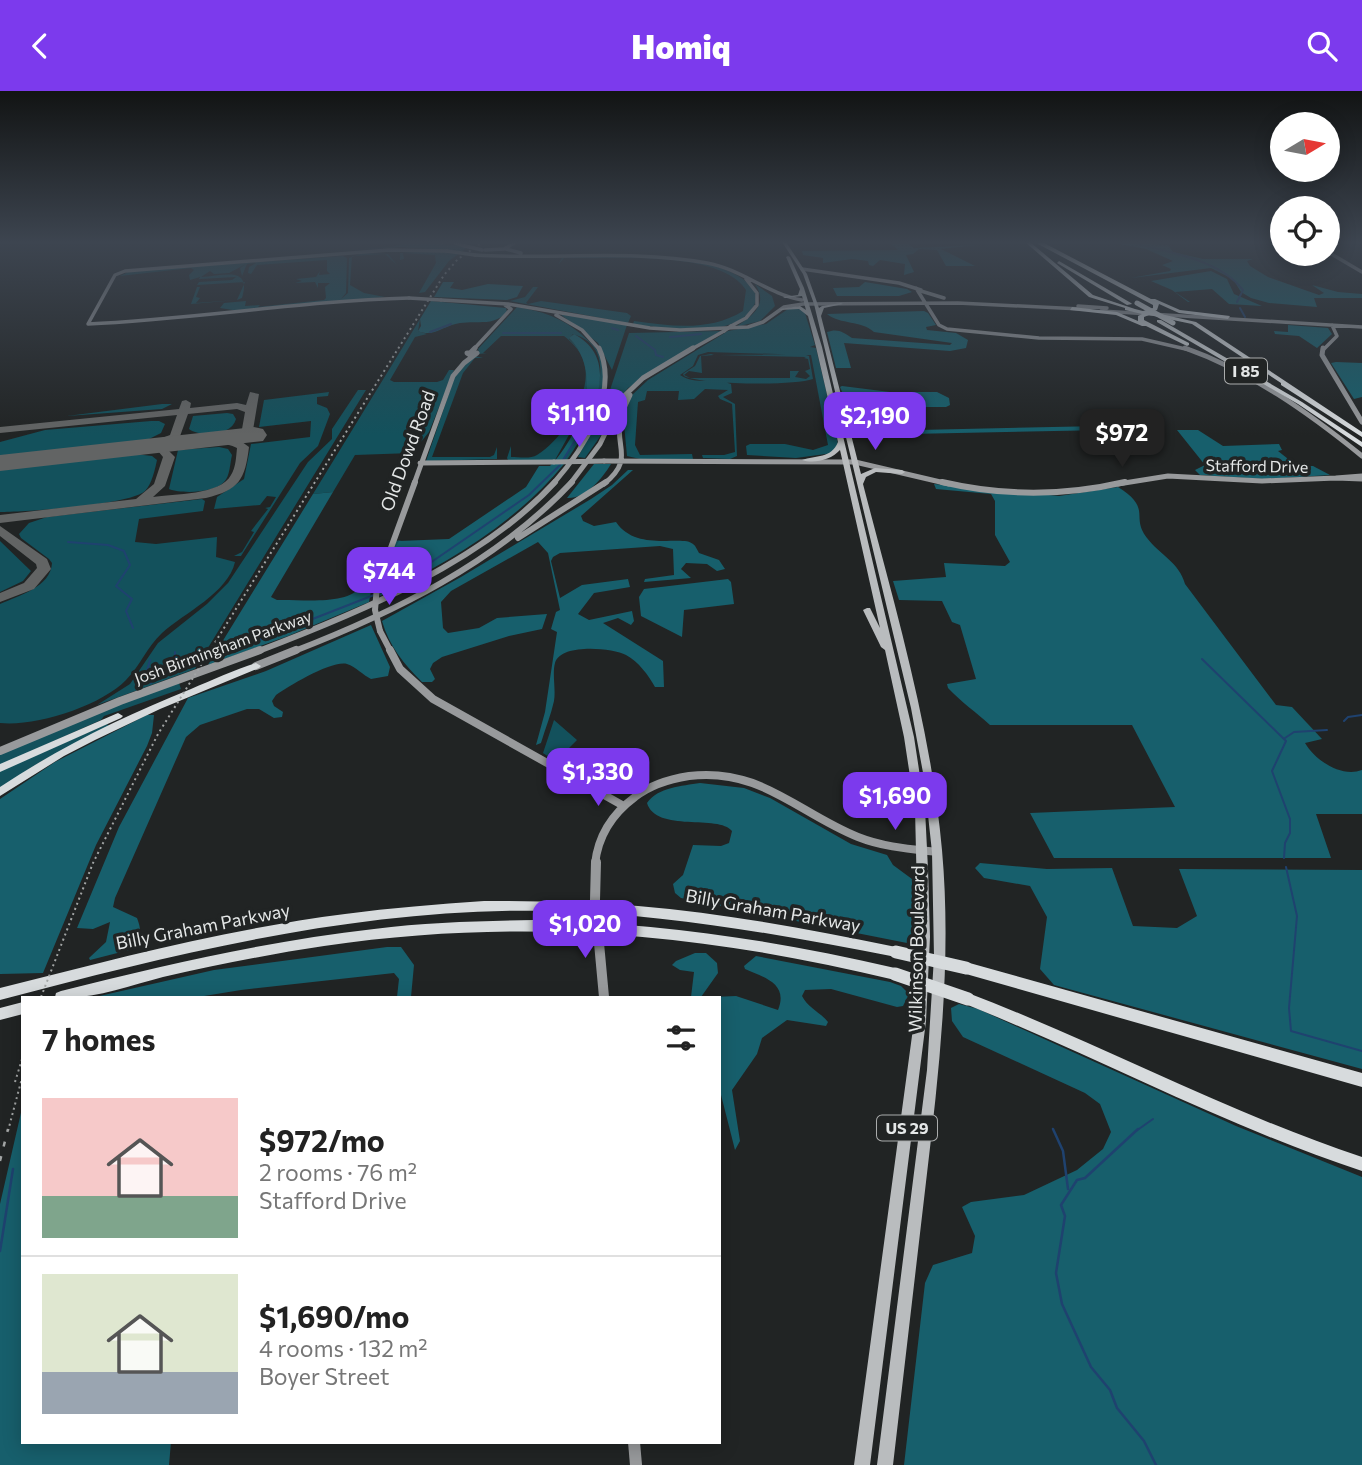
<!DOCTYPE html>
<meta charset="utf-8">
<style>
body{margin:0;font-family:Commissioner,sans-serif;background:#f6f6f6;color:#222;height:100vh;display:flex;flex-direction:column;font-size:26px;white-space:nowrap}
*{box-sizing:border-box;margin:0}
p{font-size:23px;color:#767676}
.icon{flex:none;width:38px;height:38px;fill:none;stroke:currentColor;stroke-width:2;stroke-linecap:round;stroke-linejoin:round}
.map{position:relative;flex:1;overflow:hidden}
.drawer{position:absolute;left:21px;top:905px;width:700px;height:448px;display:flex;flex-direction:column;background:#fff;border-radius:0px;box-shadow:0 4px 18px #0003}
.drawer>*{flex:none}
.needle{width:46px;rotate:80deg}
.controls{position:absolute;left:1270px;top:21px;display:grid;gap:14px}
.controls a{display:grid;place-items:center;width:70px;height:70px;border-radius:50%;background:#fff;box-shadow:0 4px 18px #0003;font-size:35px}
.price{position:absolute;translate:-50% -60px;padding:0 16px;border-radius:14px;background:#7c3aed;color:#fff;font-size:23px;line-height:46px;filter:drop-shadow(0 2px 4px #0008)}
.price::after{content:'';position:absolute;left:50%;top:42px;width:21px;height:16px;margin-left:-10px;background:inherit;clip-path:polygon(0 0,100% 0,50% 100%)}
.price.selected{background:#222;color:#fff}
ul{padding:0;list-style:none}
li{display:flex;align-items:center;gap:21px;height:175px;padding:0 21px}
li+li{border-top:2px solid #e0e0e0}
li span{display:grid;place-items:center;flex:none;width:196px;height:140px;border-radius:0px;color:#555}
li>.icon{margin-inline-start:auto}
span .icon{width:84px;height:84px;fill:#fffc;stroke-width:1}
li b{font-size:30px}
h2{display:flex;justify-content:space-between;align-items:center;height:84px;padding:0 21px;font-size:30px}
header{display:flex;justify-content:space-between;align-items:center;height:91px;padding:0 21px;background:#7c3aed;color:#fff;font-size:32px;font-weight:800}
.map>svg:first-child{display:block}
.green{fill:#13515c}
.forest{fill:#175f6c}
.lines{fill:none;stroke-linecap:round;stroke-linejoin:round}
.stream-far1{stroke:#1f426f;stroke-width:2}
.stream{stroke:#1f426f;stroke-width:2.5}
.taxiway{fill:#626464;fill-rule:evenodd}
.runway{fill:#626464;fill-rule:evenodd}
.secondary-far5{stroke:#989a9c;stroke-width:3.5}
.secondary-far4{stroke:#989a9c;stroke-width:5}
.secondary-far3{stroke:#989a9c;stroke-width:6}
.secondary-far2{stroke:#989a9c;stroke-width:8}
.secondary-far1{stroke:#989a9c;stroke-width:10}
.secondary{stroke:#989a9c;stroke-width:12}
.primary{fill:#b9bcbe;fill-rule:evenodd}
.highway{fill:#d7dbdd;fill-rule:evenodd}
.rail-far1{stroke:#a2a5a5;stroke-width:2;stroke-dasharray:2 3.5;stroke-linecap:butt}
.rail{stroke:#a2a5a5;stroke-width:2.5;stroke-dasharray:5 10;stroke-linecap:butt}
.secondary-bridge-far2{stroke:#989a9c;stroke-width:3.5}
.secondary-bridge-far1{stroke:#989a9c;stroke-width:5}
.secondary-bridge{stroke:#989a9c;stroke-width:6}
.highway-bridge-far1{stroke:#d7dbdd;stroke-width:5}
.highway-bridge{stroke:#d7dbdd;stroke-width:13}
.labels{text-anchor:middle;stroke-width:7;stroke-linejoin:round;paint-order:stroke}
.shield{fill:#212424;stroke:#aaacac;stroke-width:2}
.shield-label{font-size:16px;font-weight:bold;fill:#e4e7e7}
.far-street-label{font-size:16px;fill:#e4e7e7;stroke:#212424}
.street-label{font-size:18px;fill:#e4e7e7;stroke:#212424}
</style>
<header><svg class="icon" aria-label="back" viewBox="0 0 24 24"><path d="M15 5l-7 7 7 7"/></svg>Homiq<svg class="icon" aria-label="search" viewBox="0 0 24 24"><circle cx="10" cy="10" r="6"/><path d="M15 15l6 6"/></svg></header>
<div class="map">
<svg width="1362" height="1374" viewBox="0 0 1362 1374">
<rect width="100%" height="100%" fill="#212424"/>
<!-- green -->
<path class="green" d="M410 151 469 155 449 170 425 201 419 202 436 172 435 164 403 162 404 168 400 169V162L447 159 401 156 322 161 392 156Z
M363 162 388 163 397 174 385 163 352 165 350 194 364 202 385 206 239 220 220 217 224 212 246 210 245 215 260 214 258 216 324 209 326 207 325 196 330 192H318V197L315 191 295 192 302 190 296 188 316 186 320 180 319 184 330 183 327 180V169L257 174 251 183 248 182 249 176 256 172 247 173 242 185 240 177 246 173 229 182 214 183 210 180 201 186C223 185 252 174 242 207L237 209 191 213 197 196H200L196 206 200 207 196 212 237 209 245 191 197 194 199 191 232 189 236 186 199 188 200 186 190 189 189 184 194 179 191 177 120 185 130 180 343 165 347 167 346 202 341 208 348 202 349 167Z
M573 166C620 167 685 161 728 180 738 184 753 193 756 204 757 210 754 215 751 219 730 248 664 237 633 233L634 230C672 235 709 241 743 220L746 199C721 159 612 168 570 167H564L558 174 562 167Z
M755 193 772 205 775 215 760 230 736 236C752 225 769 214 755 193Z
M533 196H538L526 212 528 213 541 210 627 222 631 225 628 232 510 210 525 206Z
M517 216C542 220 562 227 581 243 589 250 599 258 602 268 612 301 582 348 564 373H561C580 344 632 260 573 243L569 248C583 260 591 277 587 295 586 304 581 309 584 317L555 369H508L507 367 511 355V366C519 366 531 368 537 364 561 350 591 304 585 276 583 262 574 253 564 245H501L483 262H487L479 263 478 258Z
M798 217 804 219 815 254 810 256 816 257 837 346 838 355 833 362 796 367 747 364 746 355 750 353H785L813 359 828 354 811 264 708 261 698 264 693 275 680 284C696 295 715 286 731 293L732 302 723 306 735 313 737 365 730 368 703 367 702 364H724L735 361 732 313 720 308 718 305 728 299 705 298 694 308 678 309 679 300H647L645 309 638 311 635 354 640 364 692 363 693 368H640L627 365 623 322 632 304 648 289 728 240 766 233 788 218Z
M560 223 627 234 612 279 598 252Z
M420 228 418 240 427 243 415 246 390 289 394 291H437L443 289 449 279H454L429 341 412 362 355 364 333 401 313 403Z
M721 240 628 297 616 312 604 340 585 367 578 366 605 314 629 242Z
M711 263 714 264 701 265 702 282 689 280 684 284 690 287H790V280H799L795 286 806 288 810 285 805 280 810 278 808 268 804 267 806 266 719 264 803 263 809 265 813 288C792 295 702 294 684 285L683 283 684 282 695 275 700 265Z
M475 265 483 267H475L463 282 432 366H490L494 364 497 356V368L426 370 456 282Z
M358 299H366L195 578 97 614 130 593 158 552 207 513 228 492 308 371 332 348V338Z
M329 301 328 305 317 306V313L327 317 330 323 318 355 300 372 241 465H234L242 461 254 441 251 440 268 418 265 417 270 416 276 406 267 405 260 414 214 418 217 406 244 388 251 353 310 346 311 330 259 336 264 309Z
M162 313H172L162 318 67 325Z
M227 322 233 323 236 328C231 346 200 346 189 338L193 325Z
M151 330H159L165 333 161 342 145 350 0 366V351L45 339Z
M219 356 228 358 232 364C230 372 230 385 224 391 214 402 182 403 169 398L178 359Z
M135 363 152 365 157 369C155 378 152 393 145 400 130 414 24 421 0 421V378Z
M202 408 205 410 203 420 139 428 135 451 156 453 217 446 216 466 235 471C228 502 184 522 162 542 147 556 140 575 126 589 101 615 35 636 0 632V513C18 505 51 496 52 472L49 468 21 447 19 443 29 432 47 426Z
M402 449 399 450 397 465 407 469 431 466 403 484 382 487 395 450Z
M0 450 31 480 23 490 0 501Z
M179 592 181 598 104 625 101 629 0 674V662L50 639Z
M554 629 577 649 563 663 552 668 543 662Z
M107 633 109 635 40 671 0 697V680Z"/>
<!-- forest -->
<path class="forest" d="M890 151H905L914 157 977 154 941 158 975 175H946L937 159 919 158 913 163 906 164 914 181 904 184 905 173 880 169 873 175 869 174 868 170 852 168 823 172V167L803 164 802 160 898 159Z
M1109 151 1168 154 1173 161 1203 168H1253L1247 170 1250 175 1268 186 1319 204 1324 202 1312 194 1338 201 1362 203V207H1314L1317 216 1269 212 1251 207 1241 201 1233 188 1211 177 1131 187 1170 180 1171 178 1162 174 1173 170 1146 158Z
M1211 180 1227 188 1234 203 1262 215 1229 213 1212 198 1175 201 1190 211H1188L1172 199 1151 190Z
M443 191H454L450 197 462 199 488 193 523 195 517 206 507 209 434 206Z
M865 191 907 198 912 201 899 205H837L833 197 859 196Z
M431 210 506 217 507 221C493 236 478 229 460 232 444 234 434 247 418 240L421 235 420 228Z
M924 220 928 222 936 234 926 236 927 239 956 242 968 249 966 257 950 260 844 252 851 277H836L827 241C838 237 843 241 852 247L950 254 952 252 874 241C861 229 841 234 827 223Z
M1288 234 1328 237 1332 243 1317 257 1299 245 1275 243 1274 240 1288 241Z
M574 243C628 272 585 337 561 373H564C516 432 447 472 380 505L382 487 403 484 406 479 431 466 407 469 397 465 394 458 399 450 449 448 526 396 539 375H550C580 344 605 282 569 247Z
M1336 271 1362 272V306L1354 308 1331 272Z
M842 295 890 301H937L949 307 950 314 946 316H916L917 339 1101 335 1106 339 910 343 898 339 890 320 848 315 840 296Z
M1177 339H1198L1223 355 1279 353 1282 359 1278 360 1297 375H1313L1330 384 1264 388 1200 384 1195 379 1205 374Z
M594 373H611C602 388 585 408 567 407Z
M628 379H633L581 425 583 430 594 435 616 431C637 462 683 443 693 453 696 455 697 459 699 462L719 469 725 478 717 480 707 473 686 472 681 478 691 487 644 491 645 488 674 484 673 458 660 455 560 462 553 466 551 470 560 507 582 494 628 488 630 496 594 502 578 523 589 529 632 520 634 530 631 534 618 527 603 532 663 570 664 596H655C649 585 638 570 626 564 612 557 561 552 555 572 552 583 556 598 554 610 551 624 545 638 541 652L536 654 545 621 557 541 551 538 556 521 560 519 548 462 538 451 451 500 441 511 443 537 448 542 479 537 497 527 547 523 542 538 509 545 442 566 433 572 430 578 435 588 432 591H422C404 573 389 555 382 530L461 486 591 408 612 394Z
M934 393 1059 405 1118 396C1153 418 1130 425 1147 447 1160 464 1179 471 1185 493L1276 614 1292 616 1322 648 1305 652C1315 669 1341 687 1362 679V723H1316L1331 767H1054L1030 722 1175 716 1132 634H990C976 621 961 611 948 597L947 593 976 588 960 534 952 531 942 510 899 509 893 490 946 486 944 472 1005 475 1010 471 995 444V410L991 403 936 398Z
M333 401 271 506 277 509C299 508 350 515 360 495H372L369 511 288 545 208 574 313 403Z
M728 488 731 491 734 513 684 519 682 546 641 525 639 506 644 498Z
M371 534 390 576 388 585 371 588C363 584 356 576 347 573 332 569 289 595 276 604L272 610 274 615 283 621 282 626 274 627 259 618H247L200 634 186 646 115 807 113 816 137 827C142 840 141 846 133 858L90 869 89 867 106 851 110 831 93 838 77 837 119 736 188 607 266 580Z
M147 624H154L152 642 147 655 96 754 43 882 0 883V708L55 671Z
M700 692 744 697 770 707 851 753 887 764 893 774 912 788V853L681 807 675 802 673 793 683 784 693 754 721 755 729 752 732 740C719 723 656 742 647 712 658 696 682 695 700 692Z
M980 772 1047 778 1112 777 1133 835 1177 837 1197 825 1179 778 1362 779V978L1054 894 1040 878 1047 826 1030 795 984 787 975 777Z
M387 856H401L414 874 411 906H397L399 888 394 882 241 899 198 906H95L214 879Z
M695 862H706L717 872 718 882 701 906H691L694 881 680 879 672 874 676 870Z
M756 865 890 891 901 895 909 903 903 915 897 916 831 898 805 899 802 905C808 917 820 921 828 931L826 935 787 929 762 947 757 963 732 999 740 1050 735 1059 719 996V906H712L736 905 778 919C789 892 763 886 745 878L744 875Z
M959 913 978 918 1236 1035 1362 1086V1374H904L925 1192 933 1174 972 1162 975 1145 962 1116 971 1111 1024 1104 1077 1079 1103 1058 1111 1041 1100 1013 1085 1002 963 946 952 930 951 917Z
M23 1013V1351H171L169 1374H0V1113Z"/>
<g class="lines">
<!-- stream-far1 -->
<path class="stream-far1" d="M1131 151C1168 162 1218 167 1243 199L1237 211
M1240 217 1245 226
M612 237 618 239
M430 241 451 233
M503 242H561
M636 245 655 259 656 264 663 266
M670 246 701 243
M563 369 590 325
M68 451 108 454 124 460 130 474 116 495 132 508 126 520 133 537
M380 502 414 483 529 404 560 374
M175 561V573L233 559 374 504
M1202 568 1286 650 1272 680 1290 728V742L1285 752 1284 767
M150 569 147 580 151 592
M1344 630 1348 626 1362 624
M1285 647 1294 641 1327 639
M1286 776 1297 825 1289 917 1291 940 1362 960
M1136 1040 1153 1028"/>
<!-- stream -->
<path class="stream" d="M1053 1038 1063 1060 1068 1098
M1138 1038 1085 1087 1077 1089 1061 1114 1065 1125 1056 1182 1062 1213 1091 1276 1110 1299 1117 1317 1144 1350 1156 1374
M0 1160 13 1078"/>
<!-- taxiway -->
<path class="taxiway" d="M250 301 259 303 253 339 238 348 249 356C245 389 239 399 206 407L0 432V424L136 408 154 393 163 366 158 360 144 359 138 356 170 344 177 324 0 342V336L179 318 182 310 186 309 191 312 190 317 237 312 246 314ZM237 318 245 321 242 338 235 342 203 349C213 356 225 350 237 357 236 366 236 376 231 384 221 404 173 403 153 406L165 395 175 366 163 354 179 348 188 323Z
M0 435 47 468 51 478 34 498 0 511V502L24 492 37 477 36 473 0 445Z"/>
<!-- runway -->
<path class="runway" d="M254 336 263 338 267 344 263 350 0 380V364Z"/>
<!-- secondary-far5 -->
<path class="secondary-far5" d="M436 151H450
M453 151 465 155
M506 158 521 162
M485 159 504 158 516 151
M1328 161 1362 181
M475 164C552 169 631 158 707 172 741 178 768 203 802 209
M802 178 899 192 921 199
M916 197 939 234 947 238 1039 247 1142 248 1190 259
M921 200 944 207
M409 207C302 210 195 228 88 233L115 184 125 180 389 159 447 160
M441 209 508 213 650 237 680 239 748 236 763 231 784 216 803 213 958 212 1081 218
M1078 215 1107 217
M1101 220 1362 236
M556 224 582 239 600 259
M731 235 746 227 757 214V202L746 188
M473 259 511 218 505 214
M690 259 724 240
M1323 259 1337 245 1332 234"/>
<!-- secondary-far4 -->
<path class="secondary-far4" d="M1185 257C1250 280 1309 322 1362 365
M1323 257 1322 264 1362 331
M471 261 475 257
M604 370 855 371 949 393
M420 372 554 371
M1362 385 1336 387 1362 388
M414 393 453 285 464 272 477 262H467L472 265
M553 393C583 359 620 302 599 257
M570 393 600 353 622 307 643 287 693 257
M604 393C636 367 613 356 621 325 623 318 627 311 630 304
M1118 393 1168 385 1262 390 1336 387"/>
<!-- secondary-far3 -->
<path class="secondary-far3" d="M942 391C1002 405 1065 405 1125 391
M518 447 606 391
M377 495 415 391
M380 540 391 561
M256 561C356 523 481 472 555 391
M292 561C393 522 496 472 572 391"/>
<!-- secondary-far2 -->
<path class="secondary-far2" d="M390 559 400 578 433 608 622 714
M256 575 296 559
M0 660 120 610 260 559
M595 773C598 745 612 723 635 706 650 694 670 688 689 685 760 676 798 722 858 746 883 756 910 758 937 761"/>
<!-- secondary-far1 -->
<path class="secondary-far1" d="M596 771 595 809 604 906"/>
<!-- secondary -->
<path class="secondary" d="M634 1351 636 1374"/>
<!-- primary -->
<path class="primary" d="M782 151H786L807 183 819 217 822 215 841 212 843 213 824 217 821 225 861 383 875 377 902 379 905 381 902 383 876 381 866 386 863 393C894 513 931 636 942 759 952 870 939 981 926 1091 915 1185 904 1280 893 1374H877L927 979 934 866 932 761 924 687 911 617 814 213 803 183Z
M788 165 790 166 804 197 822 256 914 646 925 718 928 778 930 846 926 930 870 1374H854L914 930 918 846 915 718 904 646 885 559 881 556 863 519 867 517H870L880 537 840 359C831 369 814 373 802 369 816 364 831 368 838 351L816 256 808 225 799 218 781 219 779 218 800 215 806 219 802 205 785 207 783 206 798 204 800 198 786 166Z"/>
<!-- highway -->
<path class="highway" d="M1025 151H1030L1093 204 1135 218 1143 220 1153 217V214L1038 153V151H1042L1151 208H1155L1180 219 1230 225 1228 228 1179 222 1159 213 1157 219 1152 221 1196 231 1362 341V346L1281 294V292L1192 233 1149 224 1144 226V229L1189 252V254L1187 255 1146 235H1142L1116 224 1070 219 1072 216 1117 221 1138 230V225L1142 223 1125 219V217L1089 206Z
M1059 170 1131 212 1132 213 1127 214 1057 172Z
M1157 229H1161L1302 311 1362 351V356L1298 313 1157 231Z
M256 572 261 575 259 577 160 618 95 649 64 665 0 705V696C60 656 124 625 191 598 212 589 234 579 256 572Z
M118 622 123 625 121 627 0 681V673Z
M484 810C535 810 586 811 638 815 725 822 811 839 896 856L900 857 902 861 900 865 896 866C784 844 671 824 556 820 367 815 181 861 0 909V897C114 868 228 838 345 823 391 817 437 813 484 810Z
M534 829C659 832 774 849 895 877L899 879 901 883 899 887 895 889C701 842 522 826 324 855 270 863 216 874 163 886 128 895 90 910 55 906L56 902 61 900C164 874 268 850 374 838 428 831 481 830 534 829Z
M966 871 1362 982V996L966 883 962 881 960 877 962 873Z
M968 902C1102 953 1226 1021 1362 1066V1080C1225 1035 1098 966 963 912L962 908 963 904Z
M23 911V923L0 929V917Z"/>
<!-- rail-far1 -->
<path class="rail-far1" d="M41 906 93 772 158 643 444 184 458 168 483 151
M15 991 23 965
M8 1040 23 983"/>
<!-- rail -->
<path class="rail" d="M0 1070 8 1038"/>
<!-- secondary-bridge-far2 -->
<path class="secondary-bridge-far2" d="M465 155 482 159
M447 160 475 164
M409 207 441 209
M724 240 731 235"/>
<!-- secondary-bridge-far1 -->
<path class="secondary-bridge-far1" d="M554 371 604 370"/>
<!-- secondary-bridge -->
<path class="secondary-bridge" d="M377 495 375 519 380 540"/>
<!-- highway-bridge-far1 -->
<path class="highway-bridge-far1" d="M1137 212 1173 232"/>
<!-- highway-bridge -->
<path class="highway-bridge" d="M896 861 966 877
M895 883 968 908"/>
</g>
<!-- sky -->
<linearGradient id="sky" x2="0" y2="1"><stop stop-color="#121414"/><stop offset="0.44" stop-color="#3d4550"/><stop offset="1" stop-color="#3d4550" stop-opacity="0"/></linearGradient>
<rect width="1362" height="344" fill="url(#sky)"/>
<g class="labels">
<!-- shield labels -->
<g class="shield">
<rect x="1225" y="267.5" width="42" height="25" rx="5"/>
<rect x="877" y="1024.5" width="60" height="25" rx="5"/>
</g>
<g class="shield-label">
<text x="1246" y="286">I 85</text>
<text x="907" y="1043">US 29</text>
</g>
<!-- far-street labels -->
<g class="far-street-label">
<text transform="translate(1257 375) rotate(1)" y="6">Stafford Drive</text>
<text transform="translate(223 556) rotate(-20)" y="6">Josh Birmingham Parkway</text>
</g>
<!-- street labels -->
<g class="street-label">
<text transform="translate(408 360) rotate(-70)" y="6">Old Dowd Road</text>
<text transform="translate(773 820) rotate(10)" y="6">Billy Graham Parkway</text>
<text transform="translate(203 836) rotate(-11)" y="6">Billy Graham Parkway</text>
<text transform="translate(917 858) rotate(-89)" y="6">Wilkinson Boulevard</text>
</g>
</g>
</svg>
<div class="controls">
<a><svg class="needle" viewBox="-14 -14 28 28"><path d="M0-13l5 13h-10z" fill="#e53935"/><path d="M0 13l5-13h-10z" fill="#767676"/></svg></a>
<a><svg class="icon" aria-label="locate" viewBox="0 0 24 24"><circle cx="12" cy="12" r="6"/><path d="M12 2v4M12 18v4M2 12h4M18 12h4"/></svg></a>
</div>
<b class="price" style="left:579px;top:358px">$1,110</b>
<b class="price" style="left:875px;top:361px">$2,190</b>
<b class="price selected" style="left:1122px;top:378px">$972</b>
<b class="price" style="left:389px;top:516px">$744</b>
<b class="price" style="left:598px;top:717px">$1,330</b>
<b class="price" style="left:895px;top:741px">$1,690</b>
<b class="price" style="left:585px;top:869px">$1,020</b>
<section class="drawer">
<h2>7 homes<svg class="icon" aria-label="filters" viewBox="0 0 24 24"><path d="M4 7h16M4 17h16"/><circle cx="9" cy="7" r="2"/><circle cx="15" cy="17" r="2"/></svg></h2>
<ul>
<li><span style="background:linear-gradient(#f6c9c9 70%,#7fa58c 0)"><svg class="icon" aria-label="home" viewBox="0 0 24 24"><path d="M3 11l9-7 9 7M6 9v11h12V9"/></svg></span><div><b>$972/mo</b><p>2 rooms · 76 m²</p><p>Stafford Drive</p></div></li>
<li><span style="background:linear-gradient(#dfe7d0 70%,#9aa5b1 0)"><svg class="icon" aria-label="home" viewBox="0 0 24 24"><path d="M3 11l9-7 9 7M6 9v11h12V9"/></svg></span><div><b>$1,690/mo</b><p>4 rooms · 132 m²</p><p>Boyer Street</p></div></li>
</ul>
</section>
</div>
